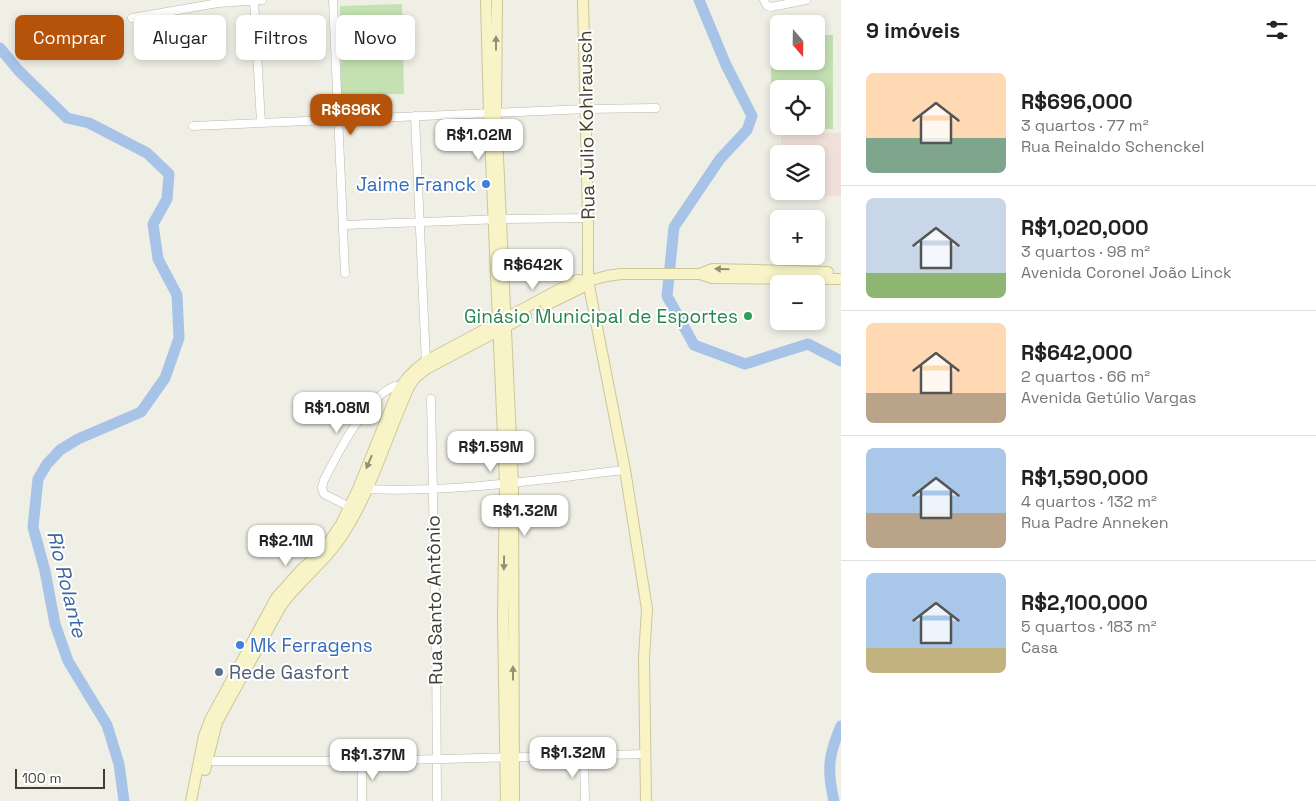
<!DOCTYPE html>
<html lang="pt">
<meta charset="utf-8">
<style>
body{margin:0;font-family:"Space Grotesk",sans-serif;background:#f2f2f2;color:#222;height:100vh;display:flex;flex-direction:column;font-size:19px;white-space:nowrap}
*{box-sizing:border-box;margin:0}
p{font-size:16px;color:#767676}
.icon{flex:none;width:28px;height:28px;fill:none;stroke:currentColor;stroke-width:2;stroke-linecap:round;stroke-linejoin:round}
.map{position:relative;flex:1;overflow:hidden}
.details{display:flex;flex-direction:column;background:#fff;width:475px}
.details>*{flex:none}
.top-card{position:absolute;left:15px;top:15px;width:475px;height:45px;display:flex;gap:10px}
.needle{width:32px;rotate:160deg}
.buttons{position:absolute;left:770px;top:15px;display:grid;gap:10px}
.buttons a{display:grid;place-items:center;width:55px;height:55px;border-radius:8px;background:#fff;box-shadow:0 2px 8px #0003;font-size:25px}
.scale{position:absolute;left:15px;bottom:12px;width:90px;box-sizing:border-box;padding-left:5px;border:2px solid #423f35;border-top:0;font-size:14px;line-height:18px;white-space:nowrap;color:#423f35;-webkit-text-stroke:4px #fff;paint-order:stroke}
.price{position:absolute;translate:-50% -42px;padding:0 11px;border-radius:10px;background:#fff;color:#222;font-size:16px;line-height:32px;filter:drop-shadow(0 1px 2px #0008)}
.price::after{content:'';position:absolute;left:50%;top:30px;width:15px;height:11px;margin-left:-8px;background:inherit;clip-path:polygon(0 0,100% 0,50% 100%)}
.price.on{background:#b45309;color:#fff}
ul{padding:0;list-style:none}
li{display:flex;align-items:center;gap:15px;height:125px;padding:0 25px}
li+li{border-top:1px solid #e0e0e0}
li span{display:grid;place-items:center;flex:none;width:140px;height:100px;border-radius:8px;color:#555}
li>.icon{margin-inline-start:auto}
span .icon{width:60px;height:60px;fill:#fffc;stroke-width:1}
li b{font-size:21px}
h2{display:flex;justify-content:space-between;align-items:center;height:60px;padding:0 25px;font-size:21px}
.tag{padding:0 18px;border-radius:8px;background:#fff;box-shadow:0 2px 8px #0003;font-size:18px;line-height:45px}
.tag.on{background:#b45309;color:#fff}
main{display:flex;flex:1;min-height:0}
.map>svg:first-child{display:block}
.medical{fill:#f0e0d9}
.grass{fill:url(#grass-dots)}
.pitch{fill:#c4e1b2;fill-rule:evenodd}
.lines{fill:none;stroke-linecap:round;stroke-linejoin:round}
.river{stroke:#a7c3e8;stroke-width:11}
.street-casing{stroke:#bbb7a9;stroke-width:9}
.secondary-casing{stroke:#ccc699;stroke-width:12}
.street{stroke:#fff;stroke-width:8}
.secondary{stroke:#f8f4c7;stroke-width:10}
.oneway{fill:#949077}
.shop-dot{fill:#3f7fe0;stroke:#fff;stroke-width:2}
.leisure-dot{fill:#2e9e5b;stroke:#fff;stroke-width:2}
.service-dot{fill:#5c6f8a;stroke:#fff;stroke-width:2}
.labels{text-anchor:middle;stroke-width:4;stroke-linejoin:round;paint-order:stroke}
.street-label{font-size:19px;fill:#423f35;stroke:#fff}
.shop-label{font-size:19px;fill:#366cbe;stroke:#fff;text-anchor:end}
.leisure-label{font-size:19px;fill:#27864d;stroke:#fff;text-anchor:end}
.service-label{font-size:19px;fill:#4e5e75;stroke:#fff;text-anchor:start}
.water-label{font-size:20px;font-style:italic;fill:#3a66a2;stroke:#fff}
</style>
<main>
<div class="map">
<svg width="841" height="801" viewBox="0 0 841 801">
<defs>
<pattern id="grass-dots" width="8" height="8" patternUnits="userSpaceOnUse" patternTransform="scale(1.25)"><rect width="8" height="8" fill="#c4e1b2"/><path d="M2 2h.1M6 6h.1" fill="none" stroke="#aac29a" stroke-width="1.8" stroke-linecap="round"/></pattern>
</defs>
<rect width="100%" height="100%" fill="#f0efe5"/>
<!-- medical -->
<path class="medical" d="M781 133H841V196L780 195V191H816V154H781Z"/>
<!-- grass -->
<path class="grass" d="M387 96 388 111 343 113V98Z"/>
<!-- pitch -->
<path class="pitch" d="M402 4 404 94 341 95 340 6Z
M771 35H779V61H816V35H833V129H771ZM779 89H816V126H779Z"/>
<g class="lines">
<!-- river -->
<path class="river" d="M699 0 726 65 752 116 747 130 720 159 674 227 667 296 694 345 745 364 808 344 841 361
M0 48 18 70 67 118 89 123 147 153 169 174 167 199 153 224 158 259 177 295 179 338 165 378 141 412 78 439 60 450 47 464 38 479 33 527 45 571 55 624 68 661 107 725 119 764 124 801
M834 801C827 771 828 755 841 726"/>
<defs>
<path id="street" d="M254 0 261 123
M333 0 345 273
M764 0 767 6 771 7 806 0
M132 18 218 3 262 0
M415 116 426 364
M193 126 586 109 656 108
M344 225 502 219 588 218
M431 399 436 638 437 801
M363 489C450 493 538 480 625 470
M348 506 324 494 322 488 324 480C338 453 366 397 395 386L403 389
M584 756 585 801
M204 761H362L645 754
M362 761V801"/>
<path id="secondary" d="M486 0 489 113 505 483 503 618 506 801
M497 0 496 113 513 483 514 801
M583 0 588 218V281L625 470 647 609 644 658 646 801
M700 274 712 269 828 272
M546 305 581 288 588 281
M205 770 217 722 281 606C299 581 323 564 340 539 372 492 386 436 410 385L416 377 426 369 526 316
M191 801 204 736 210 720 276 598 300 571 325 548 341 524 358 489 397 393C404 379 414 370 426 361L577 280 588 281 607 276 621 274H700L712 278 841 279"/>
</defs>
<!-- street casing -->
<use href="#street" class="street-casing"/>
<!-- secondary casing -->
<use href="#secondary" class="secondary-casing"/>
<!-- street -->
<use href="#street" class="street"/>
<!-- secondary -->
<use href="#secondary" class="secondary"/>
</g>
<!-- one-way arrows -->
<defs><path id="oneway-solid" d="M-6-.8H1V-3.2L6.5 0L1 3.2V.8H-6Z" transform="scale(1.25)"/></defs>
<g class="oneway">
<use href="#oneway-solid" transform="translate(496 43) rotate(-90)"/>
<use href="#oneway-solid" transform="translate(722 269) rotate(-178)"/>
<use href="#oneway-solid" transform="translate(369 462) rotate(113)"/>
<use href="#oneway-solid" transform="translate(504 563) rotate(91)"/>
<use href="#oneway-solid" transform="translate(513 673) rotate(-90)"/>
</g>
<!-- markers -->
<g class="shop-dot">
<circle cx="486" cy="184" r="5"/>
<circle cx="240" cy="645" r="5"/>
</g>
<circle class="leisure-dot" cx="748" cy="316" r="5"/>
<circle class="service-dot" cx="219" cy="672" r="5"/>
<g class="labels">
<!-- street labels -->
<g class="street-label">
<text transform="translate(586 125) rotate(-91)" y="7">Rua Julio Kohlrausch</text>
<text transform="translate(434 600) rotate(-91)" y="7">Rua Santo Antônio</text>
</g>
<!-- shop labels -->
<g class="shop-label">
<text x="476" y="191">Jaime Franck</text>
<text x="250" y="652" text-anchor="start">Mk Ferragens</text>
</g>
<!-- leisure labels -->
<g class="leisure-label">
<text x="738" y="323">Ginásio Municipal de Esportes</text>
</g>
<!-- service labels -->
<g class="service-label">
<text x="229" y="679">Rede Gasfort</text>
</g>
<!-- water labels -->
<g class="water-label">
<text transform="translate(67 584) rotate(76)" y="7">Rio Rolante</text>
</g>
</g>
</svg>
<div class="buttons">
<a><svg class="needle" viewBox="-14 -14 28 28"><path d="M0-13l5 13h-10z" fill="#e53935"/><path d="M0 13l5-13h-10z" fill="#767676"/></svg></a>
<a><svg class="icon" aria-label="locate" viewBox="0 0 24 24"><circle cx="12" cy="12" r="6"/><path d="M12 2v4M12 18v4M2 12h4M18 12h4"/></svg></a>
<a><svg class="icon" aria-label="layers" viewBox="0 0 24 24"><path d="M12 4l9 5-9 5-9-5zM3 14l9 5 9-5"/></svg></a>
<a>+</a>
<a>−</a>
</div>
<div class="scale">100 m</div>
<b class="price on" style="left:351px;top:136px">R$696K</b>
<b class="price" style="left:479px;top:161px">R$1.02M</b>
<b class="price" style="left:533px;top:291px">R$642K</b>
<b class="price" style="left:337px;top:434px">R$1.08M</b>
<b class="price" style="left:491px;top:473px">R$1.59M</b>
<b class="price" style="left:525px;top:537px">R$1.32M</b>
<b class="price" style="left:286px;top:567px">R$2.1M</b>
<b class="price" style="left:573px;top:779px">R$1.32M</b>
<b class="price" style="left:373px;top:781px">R$1.37M</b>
<div class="top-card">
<a class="tag on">Comprar</a>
<a class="tag">Alugar</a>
<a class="tag">Filtros</a>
<a class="tag">Novo</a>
</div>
</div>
<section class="details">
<h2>9 imóveis<svg class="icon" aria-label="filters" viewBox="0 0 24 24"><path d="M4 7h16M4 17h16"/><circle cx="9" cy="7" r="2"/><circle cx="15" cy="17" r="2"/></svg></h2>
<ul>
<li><span style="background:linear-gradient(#ffd9b3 65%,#7fa58c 0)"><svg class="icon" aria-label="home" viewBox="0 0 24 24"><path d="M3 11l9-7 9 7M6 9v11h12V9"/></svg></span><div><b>R$696,000</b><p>3 quartos · 77 m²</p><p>Rua Reinaldo Schenckel</p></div></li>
<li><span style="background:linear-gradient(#c9d6e8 75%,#8fb573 0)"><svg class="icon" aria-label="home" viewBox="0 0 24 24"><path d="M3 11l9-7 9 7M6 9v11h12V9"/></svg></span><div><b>R$1,020,000</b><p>3 quartos · 98 m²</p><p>Avenida Coronel João Linck</p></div></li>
<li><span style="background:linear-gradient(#ffd9b3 70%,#b9a48a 0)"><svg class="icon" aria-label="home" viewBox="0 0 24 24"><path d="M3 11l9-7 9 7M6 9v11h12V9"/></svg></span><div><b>R$642,000</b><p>2 quartos · 66 m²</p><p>Avenida Getúlio Vargas</p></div></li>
<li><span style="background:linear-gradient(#a9c7e8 65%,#b9a48a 0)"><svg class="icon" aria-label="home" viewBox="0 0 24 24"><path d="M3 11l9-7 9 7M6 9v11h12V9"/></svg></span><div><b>R$1,590,000</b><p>4 quartos · 132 m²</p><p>Rua Padre Anneken</p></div></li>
<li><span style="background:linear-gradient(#a9c7e8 75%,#c2b280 0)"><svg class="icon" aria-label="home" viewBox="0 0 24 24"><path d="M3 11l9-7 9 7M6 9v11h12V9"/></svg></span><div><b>R$2,100,000</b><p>5 quartos · 183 m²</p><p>Casa</p></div></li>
</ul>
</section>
</main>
